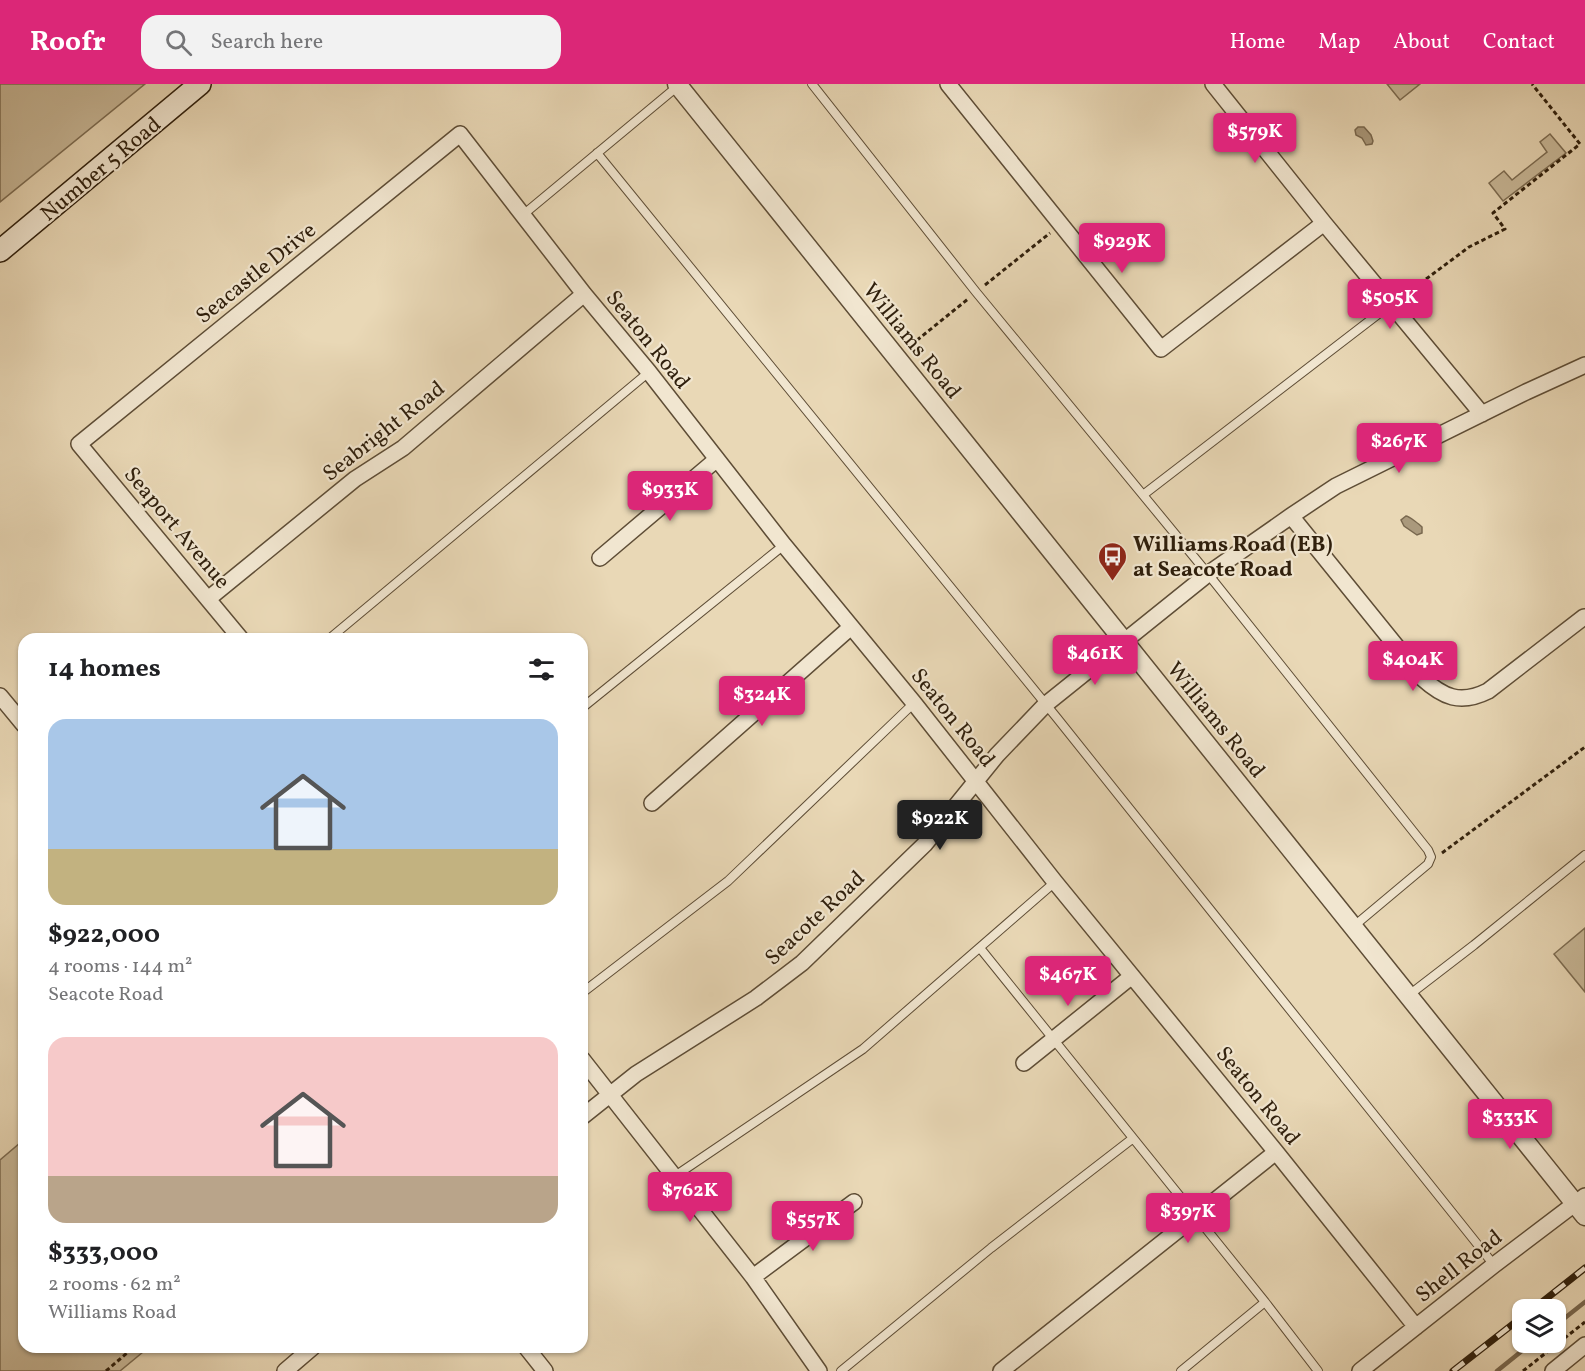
<!DOCTYPE html>
<meta charset="utf-8">
<style>
body{margin:0;font-family:Vollkorn,serif;background:#f2f2f2;color:#202124;height:100vh;display:flex;flex-direction:column;font-size:22px;white-space:nowrap}
*{box-sizing:border-box;margin:0}
p{font-size:20px;color:#757577}
.icon{flex:none;width:33px;height:33px;fill:none;stroke:currentColor;stroke-width:2;stroke-linecap:round;stroke-linejoin:round}
.map{position:relative;flex:1;overflow:hidden}
.details{position:absolute;left:18px;top:549px;width:570px;height:720px;display:flex;flex-direction:column;background:#fff;border-radius:18px;box-shadow:0 2px 4px #0004}
.details>*{flex:none}
.controls{position:absolute;left:1512px;top:1215px;display:grid;gap:12px}
.controls a{display:grid;place-items:center;width:54px;height:54px;border-radius:12px;background:#fff;box-shadow:0 2px 4px #0004;font-size:30px}
.price{position:absolute;translate:-50% -51px;padding:0 14px;border-radius:6px;background:#db2777;color:#fff;font-size:20px;line-height:39px;filter:drop-shadow(0 2px 3px #0008)}
.price::after{content:'';position:absolute;left:50%;top:36px;width:18px;height:14px;margin-left:-9px;background:inherit;clip-path:polygon(0 0,100% 0,50% 100%)}
.price.current{background:#222;color:#fff}
ul{padding:0;list-style:none}
li{display:grid;align-content:center;gap:12px;height:318px;padding:0 30px}
li span{display:grid;place-items:center;height:186px;border-radius:18px;color:#555}
li>.icon{margin-inline-start:auto}
span .icon{width:108px;height:108px;fill:#fffc;stroke-width:1}
li b{font-size:26px}
h2{display:flex;justify-content:space-between;align-items:center;height:72px;padding:0 30px;font-size:26px}
header{display:flex;align-items:center;gap:36px;box-sizing:border-box;height:84px;padding:0 30px;background:#db2777;color:#fff}
header strong{font-size:28px}
nav{display:flex;gap:33px;margin-inline-start:auto;font-size:21px}
.search{width:420px;height:54px;background:#f2f2f2;display:flex;align-items:center;gap:15px;box-sizing:border-box;padding:0 21px;border-radius:18px;color:#757577;font-size:22px}
.map>svg:first-child{display:block}
.green{fill:#c9b999;stroke:#7c6c52;stroke-width:1.5}
.water{fill:#aa997c;stroke:#79684f;stroke-width:1.5}
.lines{fill:none;stroke-linecap:round;stroke-linejoin:round}
.stream{stroke:#79684f;stroke-width:4.5}
.service-casing{stroke:#5e4d36;stroke-width:10}
.minor-casing{stroke:#5e4d36;stroke-width:18}
.tertiary-casing{stroke:#5e4d36;stroke-width:21}
.secondary-casing{stroke:#2f1f0c;stroke-width:24}
.path{stroke:#2f1f0c;stroke-width:3;stroke-dasharray:4.5 3;stroke-linecap:butt}
.service{stroke:#f1e6d0;stroke-width:8}
.minor{stroke:#f1e6d0;stroke-width:15}
.tertiary{stroke:#f1e6d0;stroke-width:18}
.secondary{stroke:#f1e6d0;stroke-width:21}
.rail-casing{stroke:#2f1f0c;stroke-width:7}
.rail{stroke:#f1e6d0;stroke-width:4.5;stroke-dasharray:14;stroke-linecap:butt}
.labels{text-anchor:middle;stroke-width:4.5;stroke-linejoin:round;paint-order:stroke}
.street-label{font-size:22px;fill:#2f1f0c;stroke:#f1e6d0}
.poi-label{font-size:22px;font-weight:bold;fill:#2f1f0c;stroke:#f1e6d0;text-anchor:start}
</style>
<header>
<strong>Roofr</strong>
<div class="search"><svg class="icon" aria-label="search" viewBox="0 0 24 24"><circle cx="10" cy="10" r="6"/><path d="M15 15l6 6"/></svg>Search here</div>
<nav><a>Home</a><a>Map</a><a>About</a><a>Contact</a></nav>
</header>
<div class="map">
<svg width="1585" height="1287" viewBox="0 0 1585 1287">
<rect width="100%" height="100%" fill="#e9d8b6"/>
<filter id="stains"><feTurbulence type="fractalNoise" baseFrequency=".00333" numOctaves="4"/><feColorMatrix values="0 0 0 0 .2 0 0 0 0 .09 0 0 0 0 .02 0 0 0 .5 -.17"/></filter>
<radialGradient id="worn" r=".72"><stop offset=".6" stop-color="#630" stop-opacity="0"/><stop offset="1" stop-color="#630" stop-opacity=".3"/></radialGradient>
<!-- green -->
<path class="green" d="M0 0H145L0 118Z
M1387 0H1420L1400 16Z
M1550 50 1566 69 1503 117 1489 99 1504 87 1512 96 1547 68 1540 58Z
M1585 844V908L1554 870Z
M24 1052V1263H149L120 1287H0V1076L21 1058 19 1055Z"/>
<!-- water -->
<path class="water" d="M1358 43H1364L1371 51 1373 57 1372 60 1366 61 1362 54 1356 51 1355 46Z
M1406 432C1409 432 1420 441 1422 443V449L1417 451 1404 442 1401 436Z"/>
<g class="lines">
<!-- stream -->
<path class="stream" d="M1556 1241 1585 1218
M1497 1287 1533 1258"/>
<defs>
<path id="service" d="M812 0 976 208 1208 490 1428 766 1431 773 1428 780 1354 842
M597 69 1057 634 1494 1181
M524 130 678 2
M1143 411 1390 221
M329 555 649 288
M582 624 784 461
M980 864 1265 1218 1318 1287
M582 909 728 797 914 619
M1409 911 1474 861 1585 771
M675 1092 863 965 1055 798
M841 1287 991 1164 1132 1055
M1181 1287 1265 1218"/>
<path id="minor" d="M948 0 1161 265 1324 139
M1213 0 1324 139 1482 330
M1291 432 1422 594C1443 613 1460 621 1488 607L1584 533 1585 534
M600 474 717 375
M208 515 355 395 403 364 584 210
M241 555 79 360 460 50 584 210 649 288 784 461 914 619 1055 798 1276 1068 1416 1243
M0 612 24 641
M652 719 851 543
M582 975 753 1193 819 1287
M1024 979 1132 892
M582 1033 636 990 756 914 802 879 925 760 997 671 1045 621 1208 490 1291 432 1336 402 1526 308 1585 281
M753 1193 854 1118
M526 1263 545 1287
M285 1287 313 1263
M1001 1287 1276 1068
M1360 1287 1494 1181 1585 1112
M1553 1287 1585 1261"/>
<path id="tertiary" d="M677 0 1585 1132"/>
<path id="secondary" d="M0 167 200 0"/>
</defs>
<!-- service casing -->
<use href="#service" class="service-casing"/>
<!-- minor casing -->
<use href="#minor" class="minor-casing"/>
<!-- tertiary casing -->
<use href="#tertiary" class="tertiary-casing"/>
<!-- secondary casing -->
<use href="#secondary" class="secondary-casing"/>
<!-- path -->
<path class="path" d="M985 201 1050 149
M1402 213 1469 163 1505 145 1493 129 1580 60 1532 0
M911 261 968 215
M1442 769 1585 663
M106 1287 134 1263
M1523 1287 1585 1238"/>
<!-- service -->
<use href="#service" class="service"/>
<!-- minor -->
<use href="#minor" class="minor"/>
<!-- tertiary -->
<use href="#tertiary" class="tertiary"/>
<!-- secondary -->
<use href="#secondary" class="secondary"/>
<defs>
<path id="rail" d="M1532 1226 1585 1184
M1453 1287 1522 1233"/>
</defs>
<!-- rail casing -->
<use href="#rail" class="rail-casing"/>
<!-- rail -->
<use href="#rail" class="rail"/>
</g>
<!-- icons -->
<defs>
<symbol id="bus-pin" viewBox="-11 -11 22 30"><path d="M0 17L-7.5 6A9.5 9.5 0 1 1 7.5 6Z" fill="#8f2418" stroke="#f1e6d0"/><path d="M-5-6H5V4H4V6H2V4H-2V6H-4V4H-5ZM-3.5-4V0h7V-4ZM-3.5 1.2v1.5H-2V1.2ZM2 1.2v1.5H3.5V1.2Z" fill="#fff"/></symbol>
</defs>
<g fill-rule="evenodd">
<use href="#bus-pin" x="1096" y="456" width="33" height="45"/>
</g>
<g class="labels">
<!-- street labels -->
<g class="street-label">
<text transform="translate(100 84) rotate(-40)" y="8">Number 5 Road</text>
<text transform="translate(255 188) rotate(-39)" y="8">Seacastle Drive</text>
<text transform="translate(649 255) rotate(51)" y="8">Seaton Road</text>
<text transform="translate(913 256) rotate(51)" y="8">Williams Road</text>
<text transform="translate(383 346) rotate(-38)" y="8">Seabright Road</text>
<text transform="translate(178 443) rotate(50)" y="8">Seaport Avenue</text>
<text transform="translate(954 633) rotate(51)" y="8">Seaton Road</text>
<text transform="translate(1217 635) rotate(51)" y="8">Williams Road</text>
<text transform="translate(814 833) rotate(-43)" y="8">Seacote Road</text>
<text transform="translate(1259 1011) rotate(51)" y="8">Seaton Road</text>
<text transform="translate(1458 1181) rotate(-38)" y="8">Shell Road</text>
</g>
<!-- poi labels -->
<g class="poi-label">
<text x="1133" y="467">Williams Road (EB)<tspan x="1133" dy="25">at Seacote Road</tspan></text>
</g>
</g>
<rect width="100%" height="100%" filter="url(#stains)"/>
<rect width="100%" height="100%" fill="url(#worn)"/>
</svg>
<div class="controls">
<a><svg class="icon" aria-label="layers" viewBox="0 0 24 24"><path d="M12 4l9 5-9 5-9-5zM3 14l9 5 9-5"/></svg></a>
</div>
<b class="price" style="left:1255px;top:80px">$579K</b>
<b class="price" style="left:1122px;top:190px">$929K</b>
<b class="price" style="left:1390px;top:246px">$505K</b>
<b class="price" style="left:1399px;top:390px">$267K</b>
<b class="price" style="left:670px;top:438px">$933K</b>
<b class="price" style="left:1095px;top:602px">$461K</b>
<b class="price" style="left:1413px;top:608px">$404K</b>
<b class="price" style="left:762px;top:643px">$324K</b>
<b class="price current" style="left:940px;top:767px">$922K</b>
<b class="price" style="left:1068px;top:923px">$467K</b>
<b class="price" style="left:1510px;top:1066px">$333K</b>
<b class="price" style="left:690px;top:1139px">$762K</b>
<b class="price" style="left:1188px;top:1160px">$397K</b>
<b class="price" style="left:813px;top:1168px">$557K</b>
<section class="details">
<h2>14 homes<svg class="icon" aria-label="filters" viewBox="0 0 24 24"><path d="M4 7h16M4 17h16"/><circle cx="9" cy="7" r="2"/><circle cx="15" cy="17" r="2"/></svg></h2>
<ul>
<li><span style="background:linear-gradient(#a9c7e8 70%,#c2b280 0)"><svg class="icon" aria-label="home" viewBox="0 0 24 24"><path d="M3 11l9-7 9 7M6 9v11h12V9"/></svg></span><div><b>$922,000</b><p>4 rooms · 144 m²</p><p>Seacote Road</p></div></li>
<li><span style="background:linear-gradient(#f6c9c9 75%,#b9a48a 0)"><svg class="icon" aria-label="home" viewBox="0 0 24 24"><path d="M3 11l9-7 9 7M6 9v11h12V9"/></svg></span><div><b>$333,000</b><p>2 rooms · 62 m²</p><p>Williams Road</p></div></li>
</ul>
</section>
</div>
